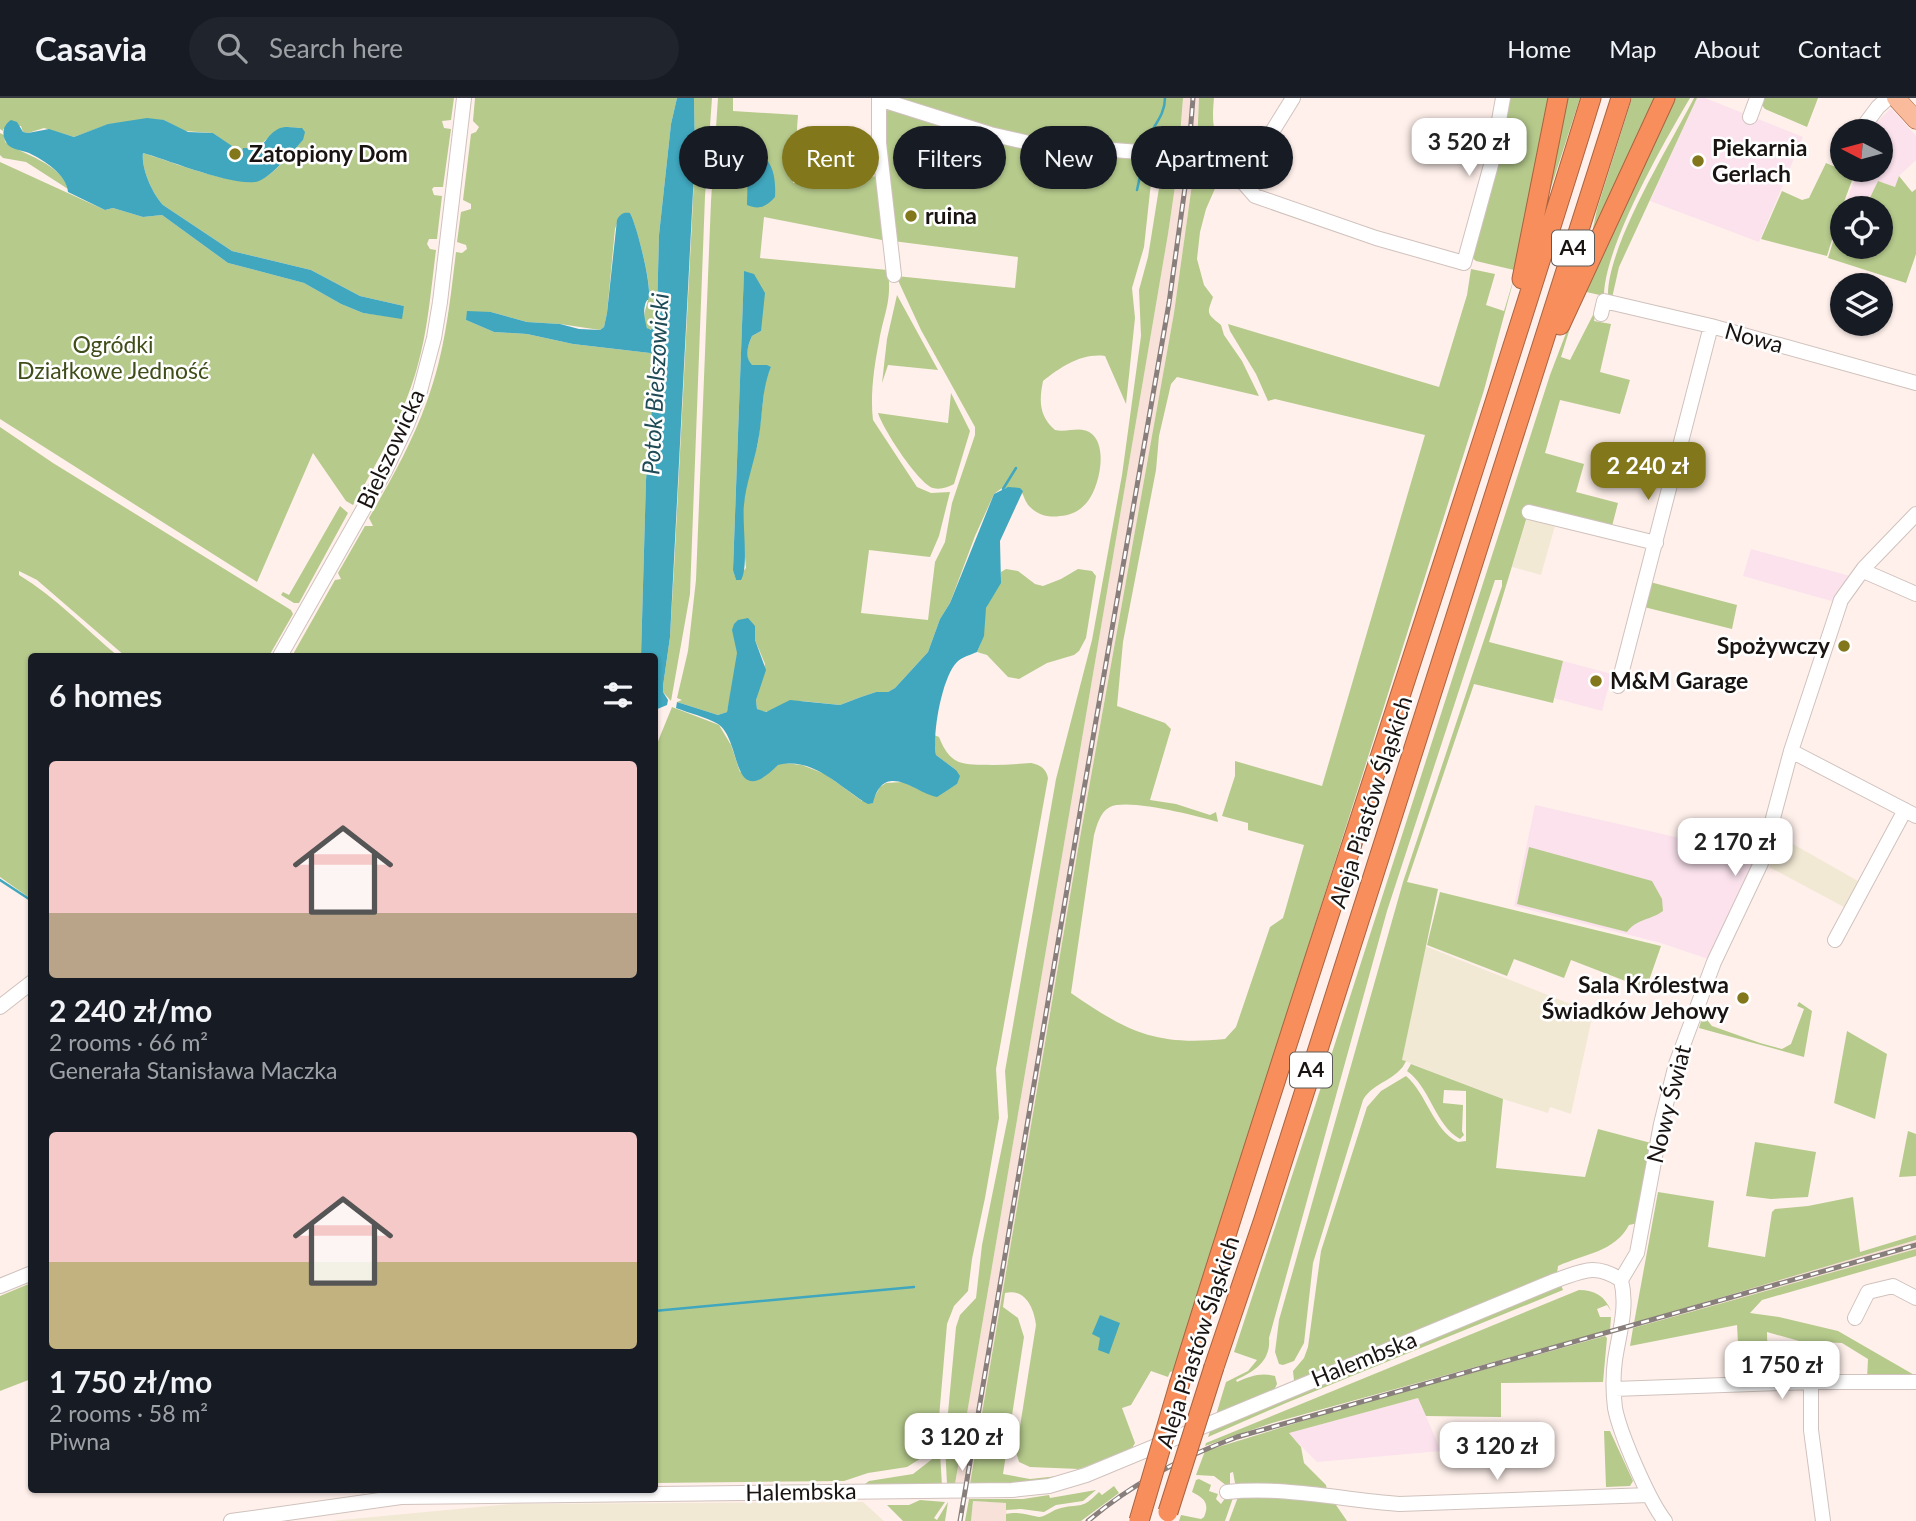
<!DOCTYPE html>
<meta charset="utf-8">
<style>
body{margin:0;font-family:Lato,sans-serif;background:#20242c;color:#f1f3f6;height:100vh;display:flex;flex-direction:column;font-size:26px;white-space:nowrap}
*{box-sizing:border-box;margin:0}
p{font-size:23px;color:#9ea1a6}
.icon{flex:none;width:38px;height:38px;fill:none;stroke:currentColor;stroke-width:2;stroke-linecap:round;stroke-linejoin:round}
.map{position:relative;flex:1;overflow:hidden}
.drawer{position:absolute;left:28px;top:555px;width:630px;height:840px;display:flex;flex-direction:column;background:#171b24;border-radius:7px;box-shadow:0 2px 5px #0004}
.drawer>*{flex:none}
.guide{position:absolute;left:679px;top:28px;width:665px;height:63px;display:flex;gap:14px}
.needle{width:46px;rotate:276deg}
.buttons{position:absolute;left:1830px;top:21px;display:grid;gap:14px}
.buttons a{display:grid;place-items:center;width:63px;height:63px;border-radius:50%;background:#171b24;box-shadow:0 2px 5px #0004;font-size:35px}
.price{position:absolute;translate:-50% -60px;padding:0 16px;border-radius:14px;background:#fff;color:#222;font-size:23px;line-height:46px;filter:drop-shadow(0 2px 4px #0008)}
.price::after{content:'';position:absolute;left:50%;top:42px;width:21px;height:16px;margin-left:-10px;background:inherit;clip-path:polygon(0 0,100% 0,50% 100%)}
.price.active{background:#82771b;color:#fff}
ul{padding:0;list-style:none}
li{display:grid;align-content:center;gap:14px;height:371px;padding:0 21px}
li span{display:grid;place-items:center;height:217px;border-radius:7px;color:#555}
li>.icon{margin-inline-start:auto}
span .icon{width:126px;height:126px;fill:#fffc;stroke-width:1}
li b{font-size:30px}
h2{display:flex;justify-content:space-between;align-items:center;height:84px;padding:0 21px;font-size:30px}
.chip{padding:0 24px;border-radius:32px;background:#171b24;box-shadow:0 2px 5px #0004;font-size:24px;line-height:63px}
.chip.active{background:#82771b;color:#fff}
header{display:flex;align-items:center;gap:42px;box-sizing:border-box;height:98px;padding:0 35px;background:#171b24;border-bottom:2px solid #363941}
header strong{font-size:33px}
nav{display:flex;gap:38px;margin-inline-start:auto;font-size:24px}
.search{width:490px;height:63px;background:#20242c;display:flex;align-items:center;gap:18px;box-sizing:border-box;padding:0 24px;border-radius:38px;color:#9ea1a6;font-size:26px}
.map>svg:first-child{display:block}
.commercial{fill:#fbe2ed}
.industrial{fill:#f2e9d4}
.built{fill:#f7e1d9}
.green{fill:#b6ca8c;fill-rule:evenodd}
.water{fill:#40a7be}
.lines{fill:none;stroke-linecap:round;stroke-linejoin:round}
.stream{stroke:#40a7be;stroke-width:2.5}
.minor-casing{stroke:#d0c2bd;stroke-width:16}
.major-casing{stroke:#a96341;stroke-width:19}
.highway-casing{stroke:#a96341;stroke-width:21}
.minor{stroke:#fff;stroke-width:14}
.major{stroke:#fabb9d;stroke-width:18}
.highway{stroke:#f78e5b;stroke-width:19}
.rail-casing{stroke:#887e7b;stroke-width:5}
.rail{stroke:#fff;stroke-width:2.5;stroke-dasharray:8;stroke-linecap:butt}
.highway-bridge-casing{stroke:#a96341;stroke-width:21;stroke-linecap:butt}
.highway-bridge{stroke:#f78e5b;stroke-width:19}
.poi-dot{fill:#82771b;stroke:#fff;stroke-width:2.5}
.labels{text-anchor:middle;stroke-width:5;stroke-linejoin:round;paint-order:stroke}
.shield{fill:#fff;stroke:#5e5a59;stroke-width:2}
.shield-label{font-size:21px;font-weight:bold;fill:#191412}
.poi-label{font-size:23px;font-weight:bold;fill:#191412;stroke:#fff;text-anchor:start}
.street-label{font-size:23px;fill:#191412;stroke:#fff}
.park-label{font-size:23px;fill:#3f4d19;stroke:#fff}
.water-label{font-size:24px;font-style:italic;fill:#1f4b56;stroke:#fff}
</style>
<header>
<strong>Casavia</strong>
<div class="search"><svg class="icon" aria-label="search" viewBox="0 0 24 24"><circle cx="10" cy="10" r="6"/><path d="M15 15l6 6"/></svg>Search here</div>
<nav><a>Home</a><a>Map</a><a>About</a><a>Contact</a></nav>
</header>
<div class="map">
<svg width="1916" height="1423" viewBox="0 0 1916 1423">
<rect width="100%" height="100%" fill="#fff0eb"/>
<!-- commercial -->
<path class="commercial" d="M1697 0H1705L1803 39 1759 144 1650 103Z
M1891 10 1916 38V62L1899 78 1895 89 1878 83 1865 110 1847 102 1857 75 1850 72H1881V33H1868Z
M1751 451 1850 478 1835 504 1743 478Z
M1563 563 1612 576 1602 613 1554 600Z
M1535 707 1680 740 1756 762 1708 861 1661 845 1514 808Z
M1418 1300 1441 1353 1317 1364 1288 1335Z"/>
<!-- industrial -->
<path class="industrial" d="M1528 417 1556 424 1541 477 1512 469Z
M1777 737 1858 783 1844 809 1769 769Z
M1425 848 1593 915 1571 1016 1550 1009 1548 1015 1503 1001 1402 962Z
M863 1404 884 1423H331L511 1406Z"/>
<!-- built -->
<path class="built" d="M1183 0H1199L1195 65 1174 215 1078 751 970 1386H955L1168 136 1179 62Z
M1916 1142V1151L1633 1230 1635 1222Z
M973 1403 1007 1405 1006 1423H971Z"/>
<!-- green -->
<path class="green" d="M0 0H454L451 22 442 23 444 30 451 31 443 89H434L432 91 434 97 442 98 437 141H429L427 146 430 151 436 152C431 191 428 232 417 270 403 319 378 363 353 407L346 403 313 355 257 484 0 321V64L105 112 113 110 143 119 162 117 228 165 304 185 341 206 363 215 401 220 404 208 360 198 311 172 232 153 163 107C152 95 141 70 143 55 167 62 242 93 264 80 278 72 291 54 303 42L299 30C295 30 291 29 287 29 267 32 269 50 243 51L239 64 229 61 231 48 213 35 184 33 164 22 109 26 74 39 44 30 28 35 23 34 21 28 3 31V33L0 31Z
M475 0H677L671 26 659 137 657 214 650 233C638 221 648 209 649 196 650 180 637 129 630 115L620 117 615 131 607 215 604 229 600 232 560 226 527 224 491 214H475L466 222 494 234 527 236 573 246 650 255 656 259 646 382 641 558H292L335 482 341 481 338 475 365 428H373L369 420C391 382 412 345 427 303 445 255 450 204 456 154L462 155 467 151 466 147 457 144 461 114 471 111V106L463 102 471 36 476 34 479 29 473 23Z
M694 0H712L705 98 690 496 671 603 663 594V588L670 539 674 471 692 123 695 55Z
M718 0H733V13L798 17 793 85 879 78 887 143 764 119 760 160 888 172C892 205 884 214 879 244 874 268 870 298 873 322L917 389 931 395 950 394 939 438 930 459 869 452 861 515 928 522 935 464 945 444 952 405 975 337V329L921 232 896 178 1015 190 1018 159 893 143 883 45 885 14 892 9 1001 46 1032 51 1154 57 1144 149 1132 190 1135 220 1126 306 1105 258C1081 255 1061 269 1043 283 1039 303 1039 318 1055 332 1068 335 1081 327 1092 336 1108 350 1099 389 1088 403 1080 413 1072 417 1060 418 1049 420 1038 417 1030 409 1024 403 1024 396 1019 390H1002L994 396 975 438 950 505 940 521 928 554 895 590 888 594H876L861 599 840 607 802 603 765 614 757 611 756 602 765 566 755 542V528L739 522C728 531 736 540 737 553 738 572 731 595 727 614L718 617 677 604 682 602 677 600 688 553 696 482 711 103ZM744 174 761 233 752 238C748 247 744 259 751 267L771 269 765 284 758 345 745 391 742 426 746 470 736 482 733 471Z
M894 0H1183L1179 52 1008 37Z
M1199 0H1214C1210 41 1218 45 1245 72L1223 58 1205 54 1204 50 1197 45Z
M1507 0H1549L1514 172 1476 163 1470 158Z
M1562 0H1580L1547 102Z
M1632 0H1659L1595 135H1592L1597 111Z
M1675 0H1690C1664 44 1604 149 1604 198L1582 193Z
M1694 0H1697L1619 169 1612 200 1608 199C1606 149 1670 47 1694 0Z
M1762 0H1818L1807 29 1765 11 1761 6Z
M0 35 4 37 5 44C23 57 61 65 68 91L26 64 3 60 0 57Z
M1179 61 1168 136 955 1386H947L945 1347 956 1229 960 1217 976 1200 982 1147 1008 1019 1005 973 1056 681 1092 542 1122 377 1141 238 1139 192 1148 159 1163 65 1165 62Z
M1195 65 1215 68 1217 86 1206 111 1200 134 1197 161 1204 187 1213 199C1207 216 1206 215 1221 227L1224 237 1242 263 1259 298 1177 279 1171 286 1159 338 1156 372 1123 544 1117 608 1165 625 1171 631 1150 702 1176 706 1210 717 1216 714 1218 724C1197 718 1128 700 1110 709 1100 714 1097 727 1094 737L1071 895C1128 934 1155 948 1225 941L1236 929 1270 829 1283 820 1304 747 1248 732V725L1222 718 1235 678V663L1322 688 1425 337 1275 301 1268 303 1256 276 1230 233 1228 226 1439 289 1467 197 1471 171 1495 176 1486 207 1504 213 1516 173 1484 292 1174 1273 1170 1274 1168 1279 1151 1273 1131 1307 1122 1310 1135 1345 1131 1352 1079 1371 1030 1369 1019 1364 1016 1354 1036 1227C1034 1210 1025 1190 1005 1195L1003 1209 1018 1220 1024 1239 1003 1376 1030 1381 1058 1378 1030 1385 970 1386 1078 751 1174 215Z
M1826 65 1854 77 1841 112 1827 158 1761 141 1782 93 1802 102 1809 100Z
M1899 78 1912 94 1916 91V156L1906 185 1828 160 1843 112V149H1881V110H1865L1878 83 1895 89Z
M897 197 938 272 888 267 882 285 887 241Z
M1579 201 1561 259 1570 262 1597 209 1594 223 1611 226 1600 274 1630 282 1620 316 1560 302 1545 355 1584 366 1576 394 1618 405 1611 432 1529 412 1489 544 1563 563 1553 605 1474 586 1407 784 1438 791 1402 962 1406 963C1398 982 1373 984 1363 1002L1313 1165 1304 1245 1294 1263 1283 1267 1279 1266 1275 1254 1279 1222 1403 784 1502 488V482H1495L1387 813 1269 1240C1271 1263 1255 1273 1236 1282L1237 1284C1250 1278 1261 1274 1275 1278L1277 1286 1274 1292 1216 1317 1226 1284 1248 1273 1257 1262 1234 1254 1312 1017 1550 277Z
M951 295 970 333 954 386C948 389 941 392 933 390 918 385 883 331 878 315L948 325Z
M0 329 53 365 291 512 293 516 269 558H125L37 482 19 473V477C56 499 85 531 118 558H32L31 801 0 779Z
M340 408 348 415 299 505H294L281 497 283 494 289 497Z
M1006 471 1018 473 1035 486 1043 488 1061 481 1078 471 1092 473 1096 478 1086 540 1079 553 1074 557 1047 565 1019 581 1008 579 987 557 977 554C987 535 980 526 986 510 991 496 1001 489 1001 474Z
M1650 484 1737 507 1732 531 1644 509Z
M672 609 719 627 731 647 740 674 784 665 802 667 825 676 862 703 875 698 880 689 886 685 903 684 922 693 950 690 957 686 956 672 936 657 934 637 939 639C951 670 965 666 992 667 1005 667 1018 666 1031 665 1040 667 1046 670 1048 680L996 971 999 1020 985 1100 972 1161 968 1193 954 1208 947 1226 937 1343 923 1359 907 1369 868 1375 844 1383 655 1385 654 653Z
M1529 749 1652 783 1662 801 1663 813C1651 822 1636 821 1627 834L1517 806Z
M1440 794 1661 848 1646 891 1571 862 1564 880 1514 861 1507 878 1427 847Z
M1799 904 1812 913 1804 959 1699 930 1703 917 1712 928 1760 945 1782 951 1791 946 1804 911 1797 908Z
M1847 933 1887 956 1875 1021 1834 1005Z
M1411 966 1503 1001 1496 1070 1585 1079 1598 1031 1651 1045 1638 1125 1629 1127C1615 1154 1584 1156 1558 1168L1557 1176 1294 1283 1293 1273 1304 1260 1308 1249 1321 1153 1367 1009 1381 993 1406 978C1427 996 1433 1032 1458 1044L1466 1043V993L1444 992 1443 1005 1463 1007 1462 1033 1464 1037 1460 1041C1435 1027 1430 989 1407 973Z
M1908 1033 1916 1036V1078L1899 1079Z
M1755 1044 1816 1054 1808 1099 1771 1101 1746 1098Z
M1658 1094 1714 1103 1708 1149 1765 1159 1772 1114 1775 1111 1808 1108 1853 1099 1860 1154 1916 1137V1142L1634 1225Z
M1916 1151V1158L1762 1202 1750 1215 1779 1219 1838 1233 1916 1278 1867 1281 1868 1261 1842 1245 1799 1243 1767 1234 1768 1283H1740L1737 1227 1630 1248 1633 1230Z
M31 1185V1281L0 1293V1198Z
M1561 1187 1563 1192 1286 1305 1208 1339 1211 1330Z
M1579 1192C1595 1192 1605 1198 1611 1213L1607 1207 1597 1211 1600 1219H1611L1610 1232 1272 1325 1205 1348 1206 1345Z
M1605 1238 1607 1240 1603 1284 1501 1285V1319L1426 1318 1418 1300 1289 1335 1301 1349 1304 1365 1326 1387 1327 1392 1238 1387 1235 1385 1233 1374 1230 1375V1386L1227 1388 1214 1378 1196 1377 1205 1353 1345 1310Z
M1604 1333H1610L1633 1383 1630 1388 1606 1389Z
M940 1355 942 1388 865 1386 869 1383 913 1376Z
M1199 1381 1211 1387 1209 1393 1218 1396 1216 1401 1221 1406 1226 1399 1234 1397 1225 1423H1179L1181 1417 1201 1421 1204 1419C1210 1405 1204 1400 1192 1394L1196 1382Z
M1114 1388 1119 1395 1081 1423H1006V1416C1019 1413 1027 1417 1039 1419 1047 1418 1052 1412 1061 1410 1082 1405 1081 1412 1099 1394L1102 1397Z
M1096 1392 1083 1403 1056 1407 1044 1414 1021 1411 1006 1412V1405L973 1403 971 1423H965L969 1401H1023L1049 1397 1050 1400Z
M1258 1396 1332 1405 1336 1407 1347 1423H1229L1238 1399Z
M920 1402 945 1404 934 1420 937 1422 948 1404 945 1423H903L887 1407H909Z"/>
<!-- water -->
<path class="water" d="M677 0H694L695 55 670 539 663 588V594L668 602 667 607 655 612 654 558H641L646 382 656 259 650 255 573 246 527 236 494 234 466 222 467 213 491 214 527 224 560 226 579 231 600 232 604 229 607 215 617 122C620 116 623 114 630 115 637 128 650 181 649 197 648 207 648 197 645 207 643 214 645 223 647 230L651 232 657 214 659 137 671 26Z
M147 20 164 22 188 34 213 35 232 48 229 61 239 63 243 50C269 51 262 40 278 31 285 27 295 30 302 30L305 34 303 42C293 53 272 78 259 83 238 91 166 61 143 55 141 70 152 95 163 107L232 153 311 172 360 198 404 208 402 221 363 215 341 206 304 185 228 165 162 117 143 119 113 110 105 112 68 94C67 77 44 62 29 55 21 52 14 52 8 47 1 38 2 28 11 22L17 24 23 34 28 35 49 31 74 39 108 26Z
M755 55C774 59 776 83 775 99 766 109 759 112 747 107L748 62Z
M744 173 754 176 765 195 761 233 752 238C748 247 744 259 752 267H767L771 269C761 293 763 318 758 344 754 365 746 385 744 407 742 426 749 469 741 482H736L733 472Z
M1008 389 1020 390 1023 393 1000 443 1001 485 986 510 984 538 977 554C970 557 962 559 957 564 942 579 932 636 936 657L956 672 960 678 957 686 937 699C917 696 884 661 873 705L868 706C841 691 814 658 778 667 730 715 743 643 718 626 706 619 689 615 676 610L677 604 718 617 727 614 737 555 732 532 734 526 738 522 748 520 755 528V542L766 572 756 602 757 611 766 614 790 602 840 607 861 599 876 594H888L895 590 928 554 940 521 950 505 994 396Z
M1100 1217 1120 1225 1109 1256 1098 1252 1100 1240 1092 1236Z"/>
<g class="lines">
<!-- stream -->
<path class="stream" d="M1146 46C1151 29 1165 19 1165 0
M1137 92 1142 69
M1003 391 1016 370
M0 782 32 803
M654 1213 914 1189
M363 1391V1394"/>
<defs>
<path id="minor" d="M879 0V45L894 177
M879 1 990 36 1034 46 1179 57
M1750 19 1757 0
M1860 33 1878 9 1888 0
M1194 58 1209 60 1224 67 1234 74 1255 98 1376 140 1464 165 1491 67 1503 0
M1241 84 1293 0
M1601 216 1604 203 1711 228 1916 285
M1529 414 1656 445
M1864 470 1868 475 1916 496
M280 558 385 373 407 327 420 293 434 240 440 204 464 0
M1618 588 1711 228
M1791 653 1916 718
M1835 842 1905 712
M0 909 32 884
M1621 1182 1637 1155 1661 1026 1676 966 1714 864 1761 765 1791 653 1841 502 1864 470 1916 416
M1621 1182C1628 1209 1619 1235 1615 1262 1613 1277 1613 1294 1615 1310 1620 1336 1649 1403 1665 1423
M0 1188 32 1175
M1855 1220 1868 1194 1893 1188 1916 1200
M1811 1284V1332L1823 1423
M1614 1291 1811 1284H1916
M1227 1394C1285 1388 1342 1402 1399 1406L1649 1397
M231 1423 401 1399 1012 1392 1049 1388 1086 1377 1554 1183C1581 1174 1594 1164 1621 1182"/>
<path id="major" d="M1896 0 1916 22"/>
<path id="highway" d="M1522 181 1558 0
M1560 227 1665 0
M1214 1269 1264 1121 1621 0
M1180 1284C1313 854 1459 429 1591 0"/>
</defs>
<!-- minor casing -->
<use href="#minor" class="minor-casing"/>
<!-- major casing -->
<use href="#major" class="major-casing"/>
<!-- highway casing -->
<use href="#highway" class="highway-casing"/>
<!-- minor -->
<use href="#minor" class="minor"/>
<!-- major -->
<use href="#major" class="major"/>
<!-- highway -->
<use href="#highway" class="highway"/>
<defs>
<path id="rail" d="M960 1423 1084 691 1169 205 1187 75 1193 0
M1088 1423C1133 1385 1182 1359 1237 1339L1916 1147"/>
</defs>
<!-- rail casing -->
<use href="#rail" class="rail-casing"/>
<!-- rail -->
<use href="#rail" class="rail"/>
<defs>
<path id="highway-bridge" d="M1168 1414 1214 1269
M1139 1423 1180 1284"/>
</defs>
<!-- highway-bridge casing -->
<use href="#highway-bridge" class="highway-bridge-casing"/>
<!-- highway-bridge -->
<use href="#highway-bridge" class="highway-bridge"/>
</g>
<!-- markers -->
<g class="poi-dot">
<circle cx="235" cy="56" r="7"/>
<circle cx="1698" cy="63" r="7"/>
<circle cx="911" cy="118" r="7"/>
<circle cx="1844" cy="548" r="7"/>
<circle cx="1596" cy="583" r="7"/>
<circle cx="1743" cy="900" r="7"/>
</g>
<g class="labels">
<!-- shield labels -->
<g class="shield">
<rect x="1552" y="132.5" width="42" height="35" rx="5"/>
<rect x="1290" y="954.5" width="42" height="35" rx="5"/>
</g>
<g class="shield-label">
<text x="1573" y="157">A4</text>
<text x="1311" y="979">A4</text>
</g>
<!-- poi labels -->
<g class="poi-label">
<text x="1712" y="58">Piekarnia<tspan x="1712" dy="26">Gerlach</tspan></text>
<text x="249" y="64">Zatopiony Dom</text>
<text x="925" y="126">ruina</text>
<text x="1830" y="556" text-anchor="end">Spożywczy</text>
<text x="1610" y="591">M&amp;M Garage</text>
<text x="1729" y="895" text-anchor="end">Sala Królestwa<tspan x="1729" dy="26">Świadków Jehowy</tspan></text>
</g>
<!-- street labels -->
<g class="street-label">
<text transform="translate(1754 240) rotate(15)" y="8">Nowa</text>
<text transform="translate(391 351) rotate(-65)" y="8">Bielszowicka</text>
<text transform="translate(1371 704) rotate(-72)" y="8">Aleja Piastów Śląskich</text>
<text transform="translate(1669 1006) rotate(-76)" y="8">Nowy Świat</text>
<text transform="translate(1198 1244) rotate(-72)" y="8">Aleja Piastów Śląskich</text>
<text transform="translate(1364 1261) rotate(-22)" y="8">Halembska</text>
<text transform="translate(801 1394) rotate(-1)" y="8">Halembska</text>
</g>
<!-- park labels -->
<g class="park-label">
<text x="113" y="255">Ogródki<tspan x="113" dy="26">Działkowe Jedność</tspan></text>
</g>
<!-- water labels -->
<g class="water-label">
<text transform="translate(656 286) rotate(-87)" y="8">Potok Bielszowicki</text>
</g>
</g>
</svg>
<div class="buttons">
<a><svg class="needle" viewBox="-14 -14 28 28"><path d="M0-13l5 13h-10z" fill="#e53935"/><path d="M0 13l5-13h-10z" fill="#9ea1a6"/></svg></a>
<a><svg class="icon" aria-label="locate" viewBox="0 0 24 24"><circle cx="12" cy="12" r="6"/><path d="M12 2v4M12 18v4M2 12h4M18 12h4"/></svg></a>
<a><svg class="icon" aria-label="layers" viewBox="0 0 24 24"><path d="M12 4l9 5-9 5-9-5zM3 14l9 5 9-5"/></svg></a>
</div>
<b class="price" style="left:1469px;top:80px">3 520 zł</b>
<b class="price active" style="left:1648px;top:404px">2 240 zł</b>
<b class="price" style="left:1735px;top:780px">2 170 zł</b>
<b class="price" style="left:1782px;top:1303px">1 750 zł</b>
<b class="price" style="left:962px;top:1375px">3 120 zł</b>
<b class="price" style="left:1497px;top:1384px">3 120 zł</b>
<div class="guide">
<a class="chip">Buy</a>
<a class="chip active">Rent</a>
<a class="chip">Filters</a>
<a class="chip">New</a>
<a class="chip">Apartment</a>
</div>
<section class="drawer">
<h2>6 homes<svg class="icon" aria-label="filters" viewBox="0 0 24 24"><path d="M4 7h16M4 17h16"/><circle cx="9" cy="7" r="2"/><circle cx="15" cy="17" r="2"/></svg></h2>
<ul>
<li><span style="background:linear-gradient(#f6c9c9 70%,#b9a48a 0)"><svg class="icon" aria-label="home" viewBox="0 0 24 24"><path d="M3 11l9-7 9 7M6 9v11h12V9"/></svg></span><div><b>2 240 zł/mo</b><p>2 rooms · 66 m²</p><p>Generała Stanisława Maczka</p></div></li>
<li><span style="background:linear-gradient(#f6c9c9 60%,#c2b280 0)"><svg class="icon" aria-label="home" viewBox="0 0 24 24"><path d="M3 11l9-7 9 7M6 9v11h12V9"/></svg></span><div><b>1 750 zł/mo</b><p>2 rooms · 58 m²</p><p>Piwna</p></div></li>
</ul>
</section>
</div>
